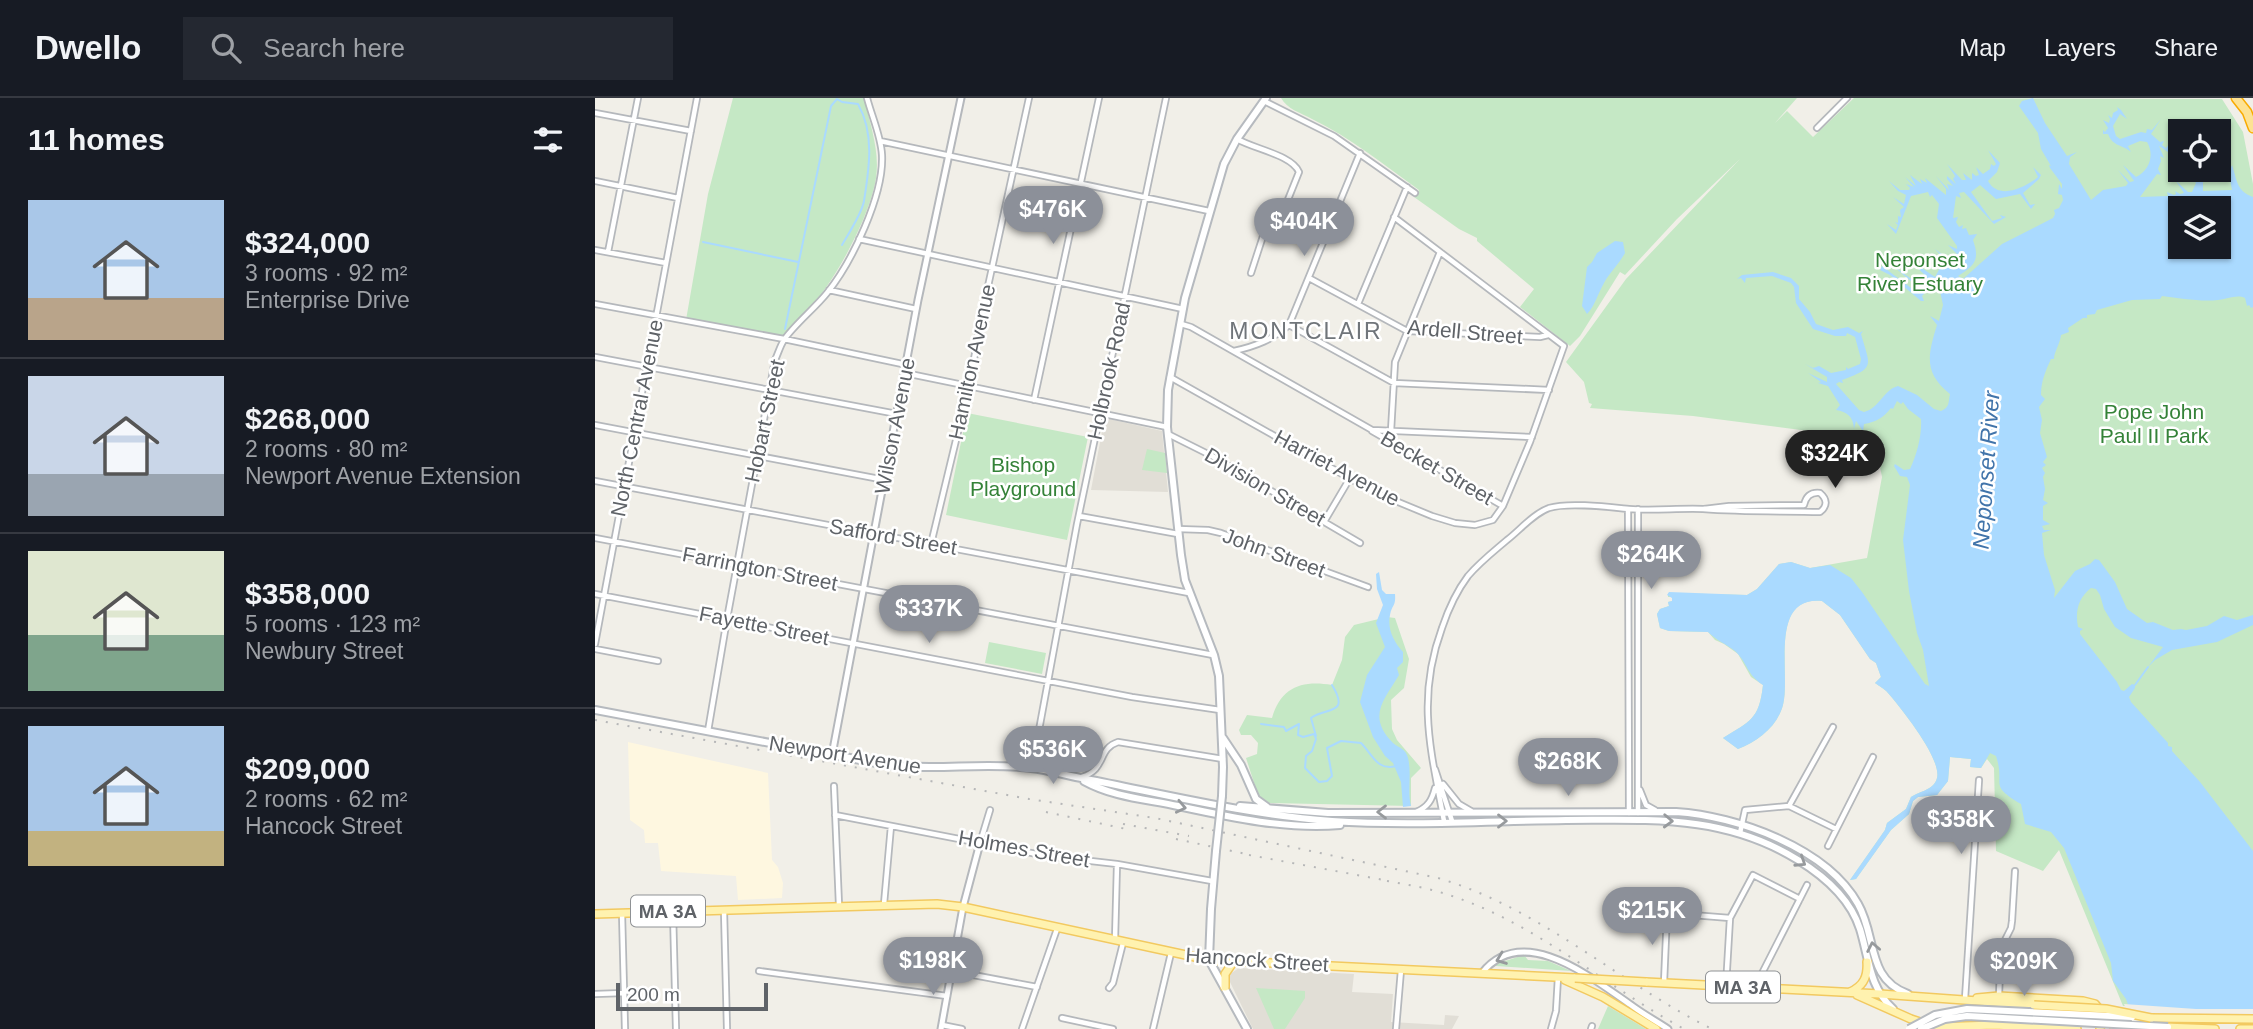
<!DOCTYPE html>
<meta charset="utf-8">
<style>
body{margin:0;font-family:Helvetica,sans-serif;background:#242831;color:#f1f3f6;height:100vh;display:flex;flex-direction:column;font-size:26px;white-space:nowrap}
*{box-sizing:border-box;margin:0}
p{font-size:23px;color:#9ea1a6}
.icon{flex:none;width:38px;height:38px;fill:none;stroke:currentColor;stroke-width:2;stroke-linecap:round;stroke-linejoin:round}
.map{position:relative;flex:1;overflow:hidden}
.side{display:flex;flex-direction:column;background:#171b24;width:595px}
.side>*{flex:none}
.buttons{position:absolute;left:1573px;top:21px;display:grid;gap:14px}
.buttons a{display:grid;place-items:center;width:63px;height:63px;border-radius:0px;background:#171b24;box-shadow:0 2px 5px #0004;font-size:35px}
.scale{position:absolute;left:21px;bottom:18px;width:152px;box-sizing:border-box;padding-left:7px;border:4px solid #5f6368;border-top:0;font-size:19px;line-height:24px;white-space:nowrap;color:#5f6368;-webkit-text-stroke:5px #fff;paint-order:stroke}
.price{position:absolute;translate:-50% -60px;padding:0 16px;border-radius:24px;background:#8c9099;color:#fff;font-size:23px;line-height:46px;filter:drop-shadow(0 2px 4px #0008)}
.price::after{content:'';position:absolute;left:50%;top:42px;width:21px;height:16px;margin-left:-10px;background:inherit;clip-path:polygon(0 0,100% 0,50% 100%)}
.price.on{background:#222;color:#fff}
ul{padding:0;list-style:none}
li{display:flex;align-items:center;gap:21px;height:175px;padding:0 28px}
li+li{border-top:2px solid #363941}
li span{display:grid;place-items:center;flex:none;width:196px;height:140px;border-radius:0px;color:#555}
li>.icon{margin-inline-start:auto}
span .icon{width:84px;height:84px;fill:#fffc;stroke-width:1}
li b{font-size:30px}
h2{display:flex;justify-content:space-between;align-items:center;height:84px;padding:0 28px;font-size:30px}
header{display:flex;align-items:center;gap:42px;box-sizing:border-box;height:98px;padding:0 35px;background:#171b24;border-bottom:2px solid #363941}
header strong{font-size:33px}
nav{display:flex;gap:38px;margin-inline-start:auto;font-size:24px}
.search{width:490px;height:63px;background:#242831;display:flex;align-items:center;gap:18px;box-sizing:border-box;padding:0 24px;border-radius:0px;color:#9ea1a6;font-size:26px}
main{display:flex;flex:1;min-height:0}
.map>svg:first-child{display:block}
.commercial{fill:#fef7e0}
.education{fill:#e1ded6}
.green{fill:#c5e8c5;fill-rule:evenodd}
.water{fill:#aadaff;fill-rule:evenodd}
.pier{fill:#f1efe8}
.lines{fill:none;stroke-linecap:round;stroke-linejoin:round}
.stream{stroke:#aadaff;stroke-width:2}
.minor-casing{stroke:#b5b8bc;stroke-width:8}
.tertiary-casing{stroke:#b5b8bc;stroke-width:9}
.secondary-casing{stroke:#b6babf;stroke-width:10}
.primary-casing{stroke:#f2c960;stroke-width:10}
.motorway-casing{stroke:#f9ab00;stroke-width:11}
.minor{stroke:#fff;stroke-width:4.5}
.tertiary{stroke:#fff;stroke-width:5}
.secondary{stroke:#fff;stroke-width:6}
.primary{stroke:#fff2af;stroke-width:7}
.motorway{stroke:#fde293;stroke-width:8}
.rail{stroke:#b6b7b8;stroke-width:2;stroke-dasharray:2 9;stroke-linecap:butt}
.secondary-bridge-casing{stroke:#b6babf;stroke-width:10;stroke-linecap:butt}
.primary-bridge-casing{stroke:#f2c960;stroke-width:10;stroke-linecap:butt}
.secondary-bridge{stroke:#fff;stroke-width:6}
.primary-bridge{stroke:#fff2af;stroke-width:7}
.oneway{stroke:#979a9d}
.labels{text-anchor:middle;stroke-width:5;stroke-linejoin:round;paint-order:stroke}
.shield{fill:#fff;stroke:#8f9295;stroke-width:2}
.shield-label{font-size:19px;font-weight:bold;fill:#5f6368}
.park-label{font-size:21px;fill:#348238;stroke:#fff}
.street-label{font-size:21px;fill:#5f6368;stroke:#fff}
.neighbourhood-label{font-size:23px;letter-spacing:2px;fill:#70757a;stroke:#fff}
.water-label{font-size:23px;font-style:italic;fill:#4174aa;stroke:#fff}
</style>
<header>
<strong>Dwello</strong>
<div class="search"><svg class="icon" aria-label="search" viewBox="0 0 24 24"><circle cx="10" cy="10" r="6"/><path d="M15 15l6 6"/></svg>Search here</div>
<nav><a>Map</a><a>Layers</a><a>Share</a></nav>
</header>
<main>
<section class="side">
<h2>11 homes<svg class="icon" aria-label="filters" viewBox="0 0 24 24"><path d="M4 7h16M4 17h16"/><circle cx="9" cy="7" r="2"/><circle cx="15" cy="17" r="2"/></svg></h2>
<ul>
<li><span style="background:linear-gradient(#a9c7e8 70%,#b9a48a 0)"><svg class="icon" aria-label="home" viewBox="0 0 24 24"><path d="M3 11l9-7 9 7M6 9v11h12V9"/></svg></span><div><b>$324,000</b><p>3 rooms · 92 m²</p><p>Enterprise Drive</p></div></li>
<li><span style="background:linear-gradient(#c9d6e8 70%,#9aa5b1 0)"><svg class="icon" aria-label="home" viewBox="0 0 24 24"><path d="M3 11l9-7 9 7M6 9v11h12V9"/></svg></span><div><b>$268,000</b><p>2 rooms · 80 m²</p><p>Newport Avenue Extension</p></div></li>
<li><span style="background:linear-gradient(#dfe7d0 60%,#7fa58c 0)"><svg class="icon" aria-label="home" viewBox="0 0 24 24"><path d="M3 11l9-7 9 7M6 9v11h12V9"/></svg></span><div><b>$358,000</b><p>5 rooms · 123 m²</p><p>Newbury Street</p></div></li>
<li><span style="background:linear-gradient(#a9c7e8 75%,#c2b280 0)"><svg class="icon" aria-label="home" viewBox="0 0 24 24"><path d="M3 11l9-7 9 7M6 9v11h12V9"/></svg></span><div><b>$209,000</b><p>2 rooms · 62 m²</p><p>Hancock Street</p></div></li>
</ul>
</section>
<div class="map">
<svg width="1658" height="931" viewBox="0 0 1658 931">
<rect width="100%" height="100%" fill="#f1efe8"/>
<!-- commercial -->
<path class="commercial" d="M33 644 173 675 177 762 183 769 188 785 187 800 143 802 141 778 66 773 63 745H50L49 732 35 722Z"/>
<!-- education -->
<path class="education" d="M514 321 567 333 573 394 496 392 509 323Z
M644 870 759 876 757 894 798 896 796 924 849 927 850 917 864 918 857 931H658L634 882 635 876Z"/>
<!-- green -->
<path class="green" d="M138 0H269C275 26 285 53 281 80 274 126 223 217 183 240L91 222 113 96Z
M686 0H1202L1180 25 1192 13 1218 39 1259 0 1627 1 1648 34 1658 86V909L1528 908 1464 752 1448 773 1401 753 1399 670 1392 661 1386 670 1375 669 1376 661 1355 659 1353 683 1342 697 1323 699 1318 703 1314 716 1296 732 1261 781 1255 782 1290 732 1292 725 1311 711 1316 699C1325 693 1339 692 1342 680 1347 661 1306 610 1293 595 1289 590 1285 589 1280 585L1286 579 1281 565 1275 561 1245 517 1227 503C1173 497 1196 576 1188 607 1182 629 1163 643 1143 651L1128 640C1155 623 1164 622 1168 587L1156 579 1143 556 1129 546 1120 542 1113 534 1074 533 1065 530 1062 516 1065 511 1074 508 1073 504 1077 503V499H1073V495L1152 497 1162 491 1184 466 1196 464 1215 470 1272 460 1287 379 1281 349 1221 334 1098 318 995 310 997 306 994 305 989 284 971 264 1031 181 1145 61 1082 121 1030 177 1025 174 985 238 975 248 925 209 939 191 882 143V140L864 131 819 99 824 92C789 67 756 40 717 21 706 15 692 11 686 0ZM1586 33H1624V72H1586ZM1586 110H1624V149H1586Z
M372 315 493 339 472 442 351 417Z
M552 351 570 355 572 375 547 372Z
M792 519 800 520 814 561 809 590 796 602 797 631 802 642 826 670 816 680V708L674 705 663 697 651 660 662 656 663 645 656 637H646L644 632 652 617 677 620C686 589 707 582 737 587L747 562 750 539 759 527Z
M394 544 451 555 447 576 390 565Z
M929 857 933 862 953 863 976 873 901 868V866Z
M661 890 710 893V900L690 931H679Z
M1013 908 1051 931H1003Z"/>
<!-- water -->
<path class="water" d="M1438 0 1450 25 1472 58 1482 54 1475 59 1474 66 1496 102 1508 92 1531 88 1533 85 1523 72 1535 84 1539 83 1528 67 1541 79C1554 73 1560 57 1552 44L1545 43 1533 48 1536 54C1527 46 1518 49 1513 36H1508V32L1510 34 1513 30 1508 22 1514 25 1515 21 1513 17 1517 20 1518 15 1523 12 1522 9 1526 12 1532 21 1525 16 1518 28 1521 38 1525 41 1546 34 1551 35 1552 31 1557 32 1566 21 1556 36 1565 44 1569 43 1567 47 1571 50 1585 34 1573 54 1564 48 1569 60 1565 58 1566 63 1563 71 1566 77 1562 76 1545 99 1573 98 1572 94 1579 97 1581 96 1580 93 1585 96 1589 95 1581 83 1593 94H1597L1601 85 1591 73 1602 83 1605 72H1608V93L1637 92 1634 75 1637 67C1642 81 1641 93 1658 99V209L1656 210 1654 207 1652 208 1650 200C1642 196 1632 201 1623 202 1605 204 1585 200 1567 198L1565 201 1537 202 1502 212 1500 216 1492 217V220H1488L1473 230 1474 234 1466 237C1465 246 1459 254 1459 261H1456C1450 274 1446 284 1446 297L1450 301 1444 309 1447 322 1445 335 1452 359 1448 364 1451 367 1447 370 1450 375 1448 379 1450 391 1448 402 1453 405 1448 408V422L1455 426 1447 428 1449 432H1456L1447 435 1449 457 1460 492 1459 500 1480 473 1495 466 1500 461 1504 462 1520 484 1532 511 1552 525 1558 524 1578 532 1586 531 1591 532 1612 528 1629 518 1642 522 1658 517V527L1622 544 1577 552 1560 562 1553 569 1568 549 1536 540 1520 529 1509 511 1505 497 1501 491 1496 490C1483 500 1480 514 1483 529L1488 531 1485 533V536L1522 584 1526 592 1529 593 1537 586 1540 587V590L1534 599 1536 604 1573 645V648L1577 649V653L1605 684 1658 753V931H1542L1531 901 1518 883 1516 865 1469 750 1456 734 1430 726 1426 706C1392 686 1411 688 1401 658L1395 655 1386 670 1375 669 1376 661 1355 659 1353 683 1342 697 1323 699 1318 703 1314 716 1296 732 1261 781 1255 782 1290 732 1292 725 1311 711 1316 699C1325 693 1339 692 1342 680 1347 661 1306 610 1293 595 1289 590 1285 589 1280 585L1286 579 1281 565 1275 561 1245 517 1227 503C1173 498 1196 576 1188 607 1182 629 1163 643 1143 651L1128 640C1155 623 1164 622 1168 587 1151 576 1153 565 1140 553 1131 546 1121 542 1113 534L1074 533 1065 530 1062 516 1065 511 1074 508 1073 504 1077 503V500L1072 497 1074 494 1152 497 1162 491 1184 466 1196 464 1215 470 1235 467 1256 480 1267 494 1330 586 1334 588 1328 552 1322 535 1314 493 1308 442 1315 387 1312 379 1305 378 1299 368 1300 366 1309 372 1315 371C1322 356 1327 337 1326 321L1313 311 1308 304 1306 306 1302 303 1298 311 1296 310C1288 320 1281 324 1269 326L1268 333 1261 323 1259 331C1258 318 1252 314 1241 312L1245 307 1233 288 1223 285 1226 284 1213 275 1232 284V279L1210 266 1218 270 1224 268 1236 275 1251 272V269L1253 271 1265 266 1266 261 1260 239 1252 235 1251 238H1240L1218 231 1201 205 1199 189 1196 185 1177 178 1151 180 1150 185 1146 180 1142 181 1147 177 1178 174 1196 180 1204 188V201L1215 214 1221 226 1238 232 1253 229 1264 235 1268 233 1266 236C1275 268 1281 270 1247 282L1248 285 1244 284 1241 286 1264 312 1269 314C1285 310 1288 292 1303 288L1322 297 1339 311 1346 313C1355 309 1353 305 1355 296 1328 275 1333 256 1342 227L1335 218 1344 223 1348 207 1345 193 1337 186 1341 192 1335 189 1327 198 1329 203H1326L1295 177 1285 172 1287 168 1324 196 1325 193 1323 189 1292 163 1327 189 1332 179 1312 160 1340 179 1346 168 1352 164 1340 151 1352 160H1359L1362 156 1353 147 1362 151V148L1342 120 1344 106 1337 97 1335 99 1333 94 1316 98 1301 136 1292 126 1301 132 1303 127 1300 124 1303 125V118L1306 119 1305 112 1309 109 1298 99 1309 106 1311 97 1303 93 1294 83 1305 92H1314L1315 90 1311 86 1319 89 1310 79 1321 88 1315 77 1327 86 1325 81 1332 85 1330 80 1351 97V91L1341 78 1354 92 1352 86 1358 88 1352 81V78L1361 86 1358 81 1360 78 1352 66 1367 82H1371L1368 75 1377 82V75L1381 78 1384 77 1381 69 1388 76 1395 71 1396 66 1399 68 1401 66 1393 52 1405 65 1402 74 1393 83C1404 103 1431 89 1443 79L1438 69 1446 77 1444 81 1428 95 1435 107 1440 106 1436 111 1425 96 1401 101 1385 87 1376 94 1397 123 1407 120 1405 117 1411 119 1399 126 1369 94 1364 95 1366 100 1361 98 1358 120 1363 119 1361 124 1364 129 1368 127 1367 131 1371 130 1374 137 1382 136 1378 142C1385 162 1380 167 1363 178L1368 181 1407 146 1458 120 1460 116 1459 112 1464 110 1468 102 1467 97 1463 96 1464 86 1467 91V86L1455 70 1454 67 1456 68 1446 51 1443 35 1424 8 1427 3ZM1586 110H1624V149H1586Z
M1020 143 1028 144 1030 155C1024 166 1015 174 1009 185 1003 195 1000 208 992 216L987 208 992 169 997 164 1002 155Z
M784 474 787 492 791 496H800C801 509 797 506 795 517 792 531 799 544 808 554V564L802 570 804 577C790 601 771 618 798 645 804 650 811 651 813 660 817 676 812 693 816 708L808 709 806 684 798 665 790 658 778 639 765 604 772 577 790 549 781 525 788 507 782 491 781 476Z"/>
<!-- pier -->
<path class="pier" d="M1529 906 1601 911H1658V931H1539Z"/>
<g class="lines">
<!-- stream -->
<path class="stream" d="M108 144 203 164
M190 231 236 8 242 1 247 4 263 6C280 36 274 71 269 103 267 115 254 135 247 147
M1540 587 1553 569
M666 626 689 629 691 633 704 626 703 637 708 639 719 636 721 641 717 653 711 658 710 670 724 684 732 683 737 678 732 650 746 643 766 645C778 657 782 673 801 668
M721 638 716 620C730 609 756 618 737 587"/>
<defs>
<path id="minor" d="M669 3 739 38 820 95
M0 15 96 33
M1222 30 1252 0
M642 41C659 51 697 57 704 74L688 114 674 126 669 135 656 175
M285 43 614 113
M0 83 83 100
M264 141 588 211
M0 152 71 165
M13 154 43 0
M714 180 812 233 945 239 953 237
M234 192 321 211
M0 206 189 241 312 267
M763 206 812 89
M586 226 596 229 777 332 937 339
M694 227 799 285 954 292
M639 253C661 248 677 242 694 227L765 55
M0 259 302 316
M310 275 572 329
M575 279 779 394 837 418 860 425 880 427 898 422 908 408 935 344 969 248 799 119
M439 302 504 0
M0 327 290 382
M777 333 908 408
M796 333 800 264 845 154
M573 336 617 358 765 445
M0 383 594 495
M1033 411 1034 715
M1043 411V715
M484 418 583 436
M729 424 755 380
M583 431 613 432 626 435 773 489
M0 440 618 557
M336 446 374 288 390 202 434 0
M0 496 537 599 625 612
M0 546 102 0
M0 551 63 563
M113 633 132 521 180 262C183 256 185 248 189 242 197 229 221 209 232 195 257 164 289 97 287 57 286 38 277 19 272 0
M437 670 482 426 571 0
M840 671 857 723
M487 679C512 671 502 651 523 644L628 661
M848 686 864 706 876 713
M239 688 244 807
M1045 692 1051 707 1060 712
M1194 708 1238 629
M821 714C833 709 837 702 840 690
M240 717 452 758 522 766 617 783
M849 723C836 653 821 601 847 530 853 512 861 494 873 478 885 464 898 454 912 442 925 432 938 416 954 410 973 404 1014 409 1034 411 1058 413 1083 410 1108 411 1147 414 1186 413 1225 414 1233 408 1232 401 1225 395 1216 394 1211 398 1209 407L1134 408 1109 411
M1145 735 1150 712 1194 708 1241 731
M385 745 395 712
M1233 748 1278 659
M289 806 296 728
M129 812 132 931
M78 814 81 931
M27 815 30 931
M520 842 522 766
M164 873 352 898
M357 873 442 889
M1069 885 1072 815 1135 820
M1131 888 1135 820 1158 777 1205 801
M1160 889 1212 787
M514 890 518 885 528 845
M0 896 29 895
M1404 897 1406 850 1416 830 1417 823 1420 773
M1370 901 1384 682
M467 920 518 931
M347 927 367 931
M427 931 462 831
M558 931 576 855
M801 931 806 872
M956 931 961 913 963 879
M996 931 997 928"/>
<path id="tertiary" d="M237 657 323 202 366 0
M887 875C928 823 998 881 1036 907 1048 916 1061 923 1073 931
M346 931 368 809 385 745"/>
<path id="secondary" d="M0 612 292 667C340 673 388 664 436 670 455 672 472 678 491 681 573 697 654 717 737 723 813 728 895 723 971 722 1054 722 1129 716 1203 762 1229 778 1255 800 1265 831 1274 860 1274 889 1298 911
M628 640 646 667 661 701 672 709
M489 683C518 699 550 701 583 708 634 719 693 732 745 727
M627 698 628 669 624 578 619 557 590 482 586 457 572 329 573 292 590 200 629 66 642 41 671 0
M645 708 733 715 1081 714C1142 718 1232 750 1263 806 1282 839 1271 881 1313 896
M621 753 616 811 614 862 652 931"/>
<path id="primary" d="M0 816 342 806 368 809 614 862 980 880
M970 882 1008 899 1061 931
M1051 884 1285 896 1439 907
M630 889V876L639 863
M1255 894C1269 888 1273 878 1272 864
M1262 897 1316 921 1340 929 1399 927 1482 931
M1382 900 1404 898 1488 903 1500 906 1505 912 1507 922 1505 931
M1556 920 1658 921
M1569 929 1620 931
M1519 931 1547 930
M1645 931H1658"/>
<path id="motorway" d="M1641 0 1652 14 1658 30"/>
</defs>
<!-- minor casing -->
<use href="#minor" class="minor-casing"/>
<!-- tertiary casing -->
<use href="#tertiary" class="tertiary-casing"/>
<!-- secondary casing -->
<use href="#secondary" class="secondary-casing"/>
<!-- primary casing -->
<use href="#primary" class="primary-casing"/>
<!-- motorway casing -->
<use href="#motorway" class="motorway-casing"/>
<!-- minor -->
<use href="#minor" class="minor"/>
<!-- tertiary -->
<use href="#tertiary" class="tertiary"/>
<!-- secondary -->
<use href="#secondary" class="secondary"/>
<!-- primary -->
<use href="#primary" class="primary"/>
<!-- motorway -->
<use href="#motorway" class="motorway"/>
<!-- rail -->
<path class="rail" d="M0 622 434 701 560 720 843 780C945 810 1023 884 1117 931
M451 714 536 732
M528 726 594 738
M581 741 651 756
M654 757 789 782
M792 783C815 787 838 791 860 799 944 828 1012 889 1089 931"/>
<defs>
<path id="secondary-bridge" d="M621 753 627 698
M1314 931 1340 917 1372 911 1537 919
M1326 931 1350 921 1372 918 1573 929"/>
<path id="primary-bridge" d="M980 880 1051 884
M1439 907 1511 911 1556 920"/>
</defs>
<!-- secondary-bridge casing -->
<use href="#secondary-bridge" class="secondary-bridge-casing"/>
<!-- primary-bridge casing -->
<use href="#primary-bridge" class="primary-bridge-casing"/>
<!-- secondary-bridge -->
<use href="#secondary-bridge" class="secondary-bridge"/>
<!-- primary-bridge -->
<use href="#primary-bridge" class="primary-bridge"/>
</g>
<!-- one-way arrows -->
<defs><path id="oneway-chevron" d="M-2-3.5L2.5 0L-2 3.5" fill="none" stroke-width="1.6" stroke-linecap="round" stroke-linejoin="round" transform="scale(1.75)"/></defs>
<g class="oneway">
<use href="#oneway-chevron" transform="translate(586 709) rotate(12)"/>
<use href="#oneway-chevron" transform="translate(787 714) rotate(180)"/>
<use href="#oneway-chevron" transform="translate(907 723)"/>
<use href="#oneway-chevron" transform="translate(1073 723) rotate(2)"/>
<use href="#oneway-chevron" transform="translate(1206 764) rotate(33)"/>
<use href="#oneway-chevron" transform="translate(1278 849) rotate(-101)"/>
<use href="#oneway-chevron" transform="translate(906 861) rotate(159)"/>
</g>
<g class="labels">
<!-- shield labels -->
<g class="shield">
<rect x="36" y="797.5" width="74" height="31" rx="5"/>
<rect x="1111" y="873.5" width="74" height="31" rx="5"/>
</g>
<g class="shield-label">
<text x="73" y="820">MA 3A</text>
<text x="1148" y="896">MA 3A</text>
</g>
<!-- park labels -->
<g class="park-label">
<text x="1325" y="169">Neponset<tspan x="1325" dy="24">River Estuary</tspan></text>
<text x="1559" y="321">Pope John<tspan x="1559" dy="24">Paul II Park</tspan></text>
<text x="428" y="374">Bishop<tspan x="428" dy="24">Playground</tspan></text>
</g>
<!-- street labels -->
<g class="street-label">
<text transform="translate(870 234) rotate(5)" y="7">Ardell Street</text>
<text transform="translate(377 264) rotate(-78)" y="7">Hamilton Avenue</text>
<text transform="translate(514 273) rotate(-78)" y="7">Holbrook Road</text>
<text transform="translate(42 320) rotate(-79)" y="7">North Central Avenue</text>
<text transform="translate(170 323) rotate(-78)" y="7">Hobart Street</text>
<text transform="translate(300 328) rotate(-79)" y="7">Wilson Avenue</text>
<text transform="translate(742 370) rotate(28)" y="7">Harriet Avenue</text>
<text transform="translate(842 370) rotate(30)" y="7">Becket Street</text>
<text transform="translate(670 389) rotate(30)" y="7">Division Street</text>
<text transform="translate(298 439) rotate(10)" y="7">Safford Street</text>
<text transform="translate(679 455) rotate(20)" y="7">John Street</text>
<text transform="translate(165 471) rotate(11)" y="7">Farrington Street</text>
<text transform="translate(169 528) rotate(11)" y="7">Fayette Street</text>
<text transform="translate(250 657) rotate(9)" y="7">Newport Avenue</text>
<text transform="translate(429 751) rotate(10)" y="7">Holmes Street</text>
<text transform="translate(662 862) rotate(4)" y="7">Hancock Street</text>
</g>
<!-- neighbourhood labels -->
<g class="neighbourhood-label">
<text x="711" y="241">MONTCLAIR</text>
</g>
<!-- water labels -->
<g class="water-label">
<text transform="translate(1391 372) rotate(-86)" y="8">Neponset River</text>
</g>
</g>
</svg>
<div class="buttons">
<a><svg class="icon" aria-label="locate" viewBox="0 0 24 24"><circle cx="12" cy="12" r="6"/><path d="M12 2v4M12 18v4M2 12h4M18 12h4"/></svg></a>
<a><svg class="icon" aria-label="layers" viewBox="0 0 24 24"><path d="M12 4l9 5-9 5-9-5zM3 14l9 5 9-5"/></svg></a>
</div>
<div class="scale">200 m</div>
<b class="price" style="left:458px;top:148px">$476K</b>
<b class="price" style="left:709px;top:160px">$404K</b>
<b class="price on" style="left:1240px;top:392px">$324K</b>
<b class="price" style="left:1056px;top:493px">$264K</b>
<b class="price" style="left:334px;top:547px">$337K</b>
<b class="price" style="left:458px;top:688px">$536K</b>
<b class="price" style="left:973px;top:700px">$268K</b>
<b class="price" style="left:1366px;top:758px">$358K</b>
<b class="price" style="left:1057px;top:849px">$215K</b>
<b class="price" style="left:338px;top:899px">$198K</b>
<b class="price" style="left:1429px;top:900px">$209K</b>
</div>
</main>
